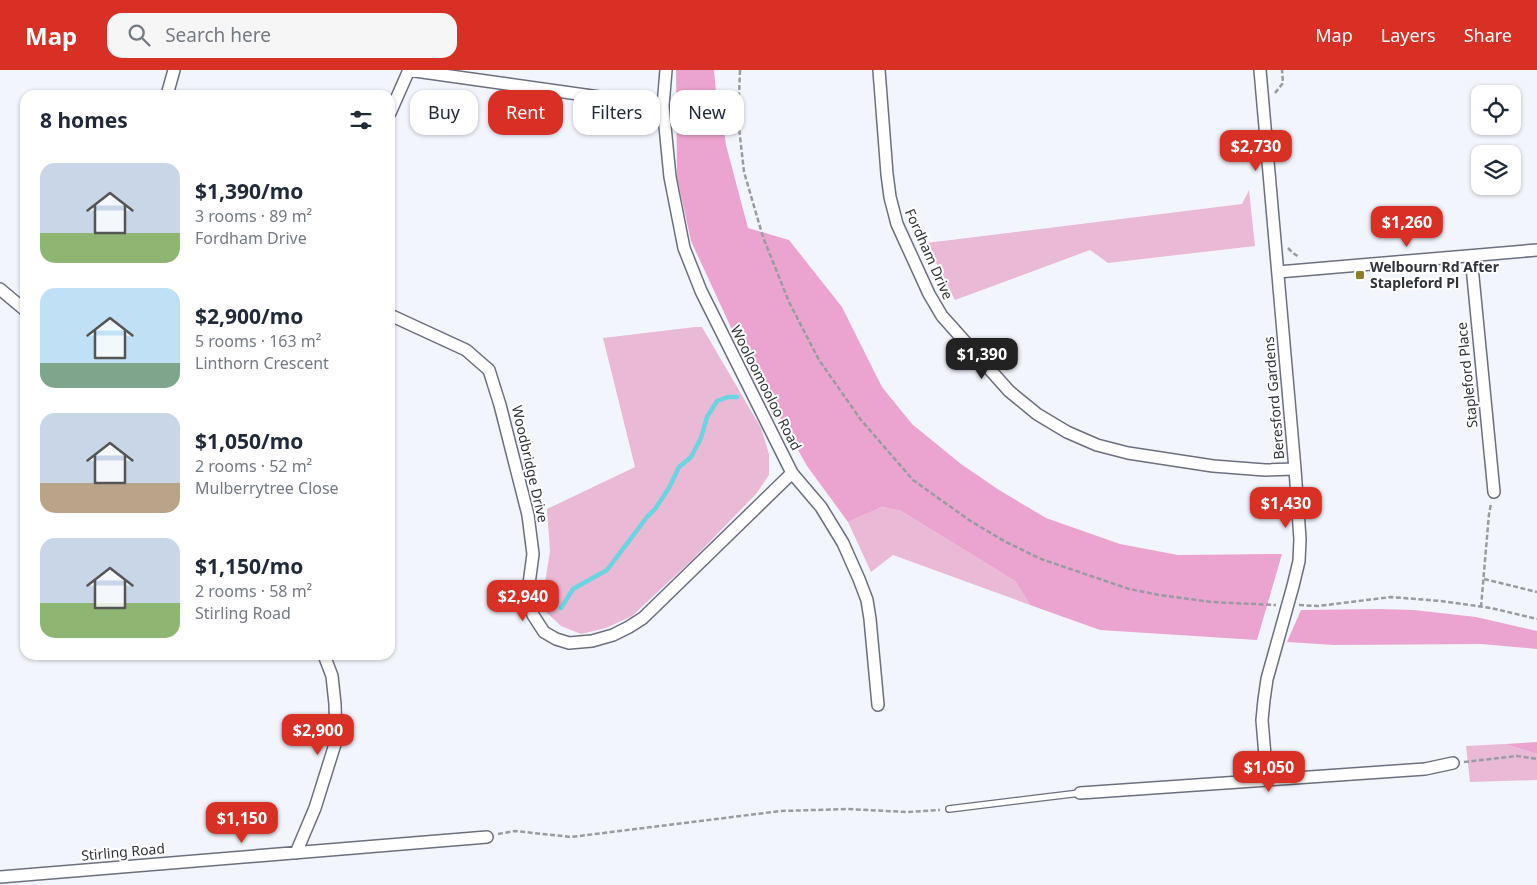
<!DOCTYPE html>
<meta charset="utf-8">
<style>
body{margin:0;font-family:"Noto Sans",sans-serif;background:#f6f6f7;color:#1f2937;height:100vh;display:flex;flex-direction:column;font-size:19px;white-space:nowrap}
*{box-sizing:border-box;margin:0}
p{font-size:16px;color:#747a83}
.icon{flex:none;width:28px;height:28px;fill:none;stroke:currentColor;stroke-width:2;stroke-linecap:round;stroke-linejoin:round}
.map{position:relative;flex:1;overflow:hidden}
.sheet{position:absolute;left:20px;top:20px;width:375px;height:570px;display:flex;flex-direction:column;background:#fff;border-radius:15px;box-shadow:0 1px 4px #0004}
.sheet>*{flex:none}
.guide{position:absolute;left:410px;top:20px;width:475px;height:45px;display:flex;gap:10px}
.buttons{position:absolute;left:1471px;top:15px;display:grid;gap:10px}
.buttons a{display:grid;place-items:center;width:50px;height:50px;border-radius:10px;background:#fff;box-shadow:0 1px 4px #0004;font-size:25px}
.price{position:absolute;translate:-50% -42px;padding:0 11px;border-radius:10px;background:#d93025;color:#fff;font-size:16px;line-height:32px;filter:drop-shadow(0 1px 2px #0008)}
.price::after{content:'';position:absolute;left:50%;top:30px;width:15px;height:11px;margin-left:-8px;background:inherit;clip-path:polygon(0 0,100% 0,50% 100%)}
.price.active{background:#222;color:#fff}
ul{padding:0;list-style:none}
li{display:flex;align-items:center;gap:15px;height:125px;padding:0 20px}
li span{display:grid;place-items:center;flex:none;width:140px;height:100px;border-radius:15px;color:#555}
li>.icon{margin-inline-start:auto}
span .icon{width:60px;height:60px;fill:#fffc;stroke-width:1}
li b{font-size:21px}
h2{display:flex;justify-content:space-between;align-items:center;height:60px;padding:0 20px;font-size:21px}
.pill{padding:0 18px;border-radius:15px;background:#fff;box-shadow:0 1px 4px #0004;font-size:18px;line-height:45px}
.pill.active{background:#d93025;color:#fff}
header{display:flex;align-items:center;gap:30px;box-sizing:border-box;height:70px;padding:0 25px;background:#d93025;color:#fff}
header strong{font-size:24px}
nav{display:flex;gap:28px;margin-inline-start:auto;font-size:18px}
.search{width:350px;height:45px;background:#f6f6f7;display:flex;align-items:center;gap:12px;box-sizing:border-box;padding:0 18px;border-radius:15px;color:#747a83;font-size:19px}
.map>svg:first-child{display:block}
.green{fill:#e9b9d6}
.forest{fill:#eba4cf}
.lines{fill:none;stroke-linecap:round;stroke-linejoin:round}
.stream{stroke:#6ad5e1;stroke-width:4.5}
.service-casing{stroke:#6b6f7f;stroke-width:8}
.minor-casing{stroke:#6b6f7f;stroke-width:14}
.path{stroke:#999ba3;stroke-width:2.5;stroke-dasharray:5 2.5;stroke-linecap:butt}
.service{stroke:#fff;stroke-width:5.5}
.minor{stroke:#fff;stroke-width:11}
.poi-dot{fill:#8c8129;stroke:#fff;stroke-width:2}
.labels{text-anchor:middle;stroke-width:4;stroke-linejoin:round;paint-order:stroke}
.street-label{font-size:14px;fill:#31333a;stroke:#fff}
.poi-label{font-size:14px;font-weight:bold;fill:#31333a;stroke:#fff;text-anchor:start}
</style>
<header>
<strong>Map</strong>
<div class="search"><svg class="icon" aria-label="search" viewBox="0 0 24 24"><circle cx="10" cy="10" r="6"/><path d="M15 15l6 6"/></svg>Search here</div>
<nav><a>Map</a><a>Layers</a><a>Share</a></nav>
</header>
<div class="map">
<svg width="1537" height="815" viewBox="0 0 1537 815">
<rect width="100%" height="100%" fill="#f3f5fd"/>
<!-- green -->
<path class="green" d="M1249 120 1255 176 1108 193 1090 180 955 230 926 173 1242 134Z
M695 257H702L761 358 769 384V405L756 424 692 490 632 546 606 558 581 564 561 556 545 541V513L550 481 547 439 635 397 603 268Z
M882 437 901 441 1015 511 1030 535 893 485 871 502 848 452Z
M1505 674 1537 684V710L1470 712 1466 676Z"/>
<!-- forest -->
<path class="forest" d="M676 0H714L716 22 721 38 726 75 748 158 789 170 842 237 882 317 912 354 961 394 999 420 1046 448 1120 474 1178 485 1282 484 1257 570 1100 560 1030 535 1015 511 901 441 882 437 848 452 807 396 740 277 691 171 677 107Z
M1379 539 1414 540 1476 547 1537 561V579L1481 574 1334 575 1287 572 1301 540Z
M1537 672V684L1505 674Z"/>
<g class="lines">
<!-- stream -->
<path class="stream" d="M561 538 573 519 607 500 647 447 655 439 669 418 679 397 691 387 701 368 707 347 717 331 728 327H737"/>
<defs>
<path id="service" d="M949 739 1080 723"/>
<path id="minor" d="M408 0 663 36
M666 0 663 36 670 107 684 178 701 221 792 403 821 437 843 473 859 509 867 530 870 549 878 635
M879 0 887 104 890 127 897 154 929 224 942 246 1009 321 1037 344 1067 362 1097 375 1128 383 1213 396 1265 400 1295 399
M1260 0 1295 399 1300 469 1299 491 1293 516 1267 609 1264 630 1262 650 1267 710
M167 25 174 0
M390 43 409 0
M1471 186 1494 422
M1278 202 1537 180
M0 219 25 240
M390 245 466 280 489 300 500 335 528 445 533 484 529 514V530L533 545 544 562 556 569 569 573 592 571 613 565 629 557 643 548 792 403
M1080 723 1425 699 1453 693
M296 783 315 738 336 671 335 634 332 606 324 585
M0 807 487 767"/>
</defs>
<!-- service casing -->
<use href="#service" class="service-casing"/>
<!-- minor casing -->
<use href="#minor" class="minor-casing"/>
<!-- path -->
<path class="path" d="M740 0 738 49 744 102 763 167 789 232 819 290 861 350 913 410 969 450 1004 471 1041 489 1129 519 1159 525 1211 532 1276 535
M1275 23 1283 13 1282 0
M1288 178 1293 183 1299 187
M1484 509 1537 522
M1299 535 1318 536 1391 527 1441 531 1491 538 1537 549
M1481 537 1489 444 1491 434
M1464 692 1517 686 1537 689
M498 764 515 761 571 767 781 741 848 739 907 742 940 740"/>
<!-- service -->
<use href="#service" class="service"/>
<!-- minor -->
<use href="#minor" class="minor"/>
</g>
<!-- markers -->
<rect class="poi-dot" x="1355" y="200" width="10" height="10" rx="2.5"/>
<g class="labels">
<!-- street labels -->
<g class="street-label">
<text transform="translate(929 184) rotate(66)" y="5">Fordham Drive</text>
<text transform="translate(1467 305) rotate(-96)" y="5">Stapleford Place</text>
<text transform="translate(766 318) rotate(63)" y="5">Wooloomooloo Road</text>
<text transform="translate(1274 328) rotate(-95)" y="5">Beresford Gardens</text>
<text transform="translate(530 394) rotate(77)" y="5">Woodbridge Drive</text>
<text transform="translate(123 782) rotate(-5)" y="5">Stirling Road</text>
</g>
<!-- poi labels -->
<g class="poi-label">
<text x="1370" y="202">Welbourn Rd After<tspan x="1370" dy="16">Stapleford Pl</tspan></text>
</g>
</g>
</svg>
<div class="buttons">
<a><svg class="icon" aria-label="locate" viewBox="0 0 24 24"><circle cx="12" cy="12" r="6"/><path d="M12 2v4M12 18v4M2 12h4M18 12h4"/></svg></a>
<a><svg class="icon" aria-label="layers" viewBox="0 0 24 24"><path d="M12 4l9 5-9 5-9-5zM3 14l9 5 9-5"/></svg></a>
</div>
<b class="price" style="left:1256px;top:102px">$2,730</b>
<b class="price" style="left:1407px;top:178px">$1,260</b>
<b class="price active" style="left:982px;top:310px">$1,390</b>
<b class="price" style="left:1286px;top:459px">$1,430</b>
<b class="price" style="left:523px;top:552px">$2,940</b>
<b class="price" style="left:318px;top:686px">$2,900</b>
<b class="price" style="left:1269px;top:723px">$1,050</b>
<b class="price" style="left:242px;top:774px">$1,150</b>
<div class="guide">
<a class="pill">Buy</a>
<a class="pill active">Rent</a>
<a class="pill">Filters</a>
<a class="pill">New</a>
</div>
<section class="sheet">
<h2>8 homes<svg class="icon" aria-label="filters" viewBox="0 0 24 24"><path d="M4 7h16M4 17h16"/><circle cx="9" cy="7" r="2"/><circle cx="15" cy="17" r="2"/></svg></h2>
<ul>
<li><span style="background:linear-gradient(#c9d6e8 70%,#8fb573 0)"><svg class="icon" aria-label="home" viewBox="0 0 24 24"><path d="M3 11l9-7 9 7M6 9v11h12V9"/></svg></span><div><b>$1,390/mo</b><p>3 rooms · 89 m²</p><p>Fordham Drive</p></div></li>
<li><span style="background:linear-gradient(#bfe0f5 75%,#7fa58c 0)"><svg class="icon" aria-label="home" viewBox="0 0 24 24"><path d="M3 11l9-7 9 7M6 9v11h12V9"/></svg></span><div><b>$2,900/mo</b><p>5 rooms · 163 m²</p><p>Linthorn Crescent</p></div></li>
<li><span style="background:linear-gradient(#c9d6e8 70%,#b9a48a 0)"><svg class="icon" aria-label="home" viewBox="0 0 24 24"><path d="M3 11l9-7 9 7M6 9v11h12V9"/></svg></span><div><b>$1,050/mo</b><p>2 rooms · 52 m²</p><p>Mulberrytree Close</p></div></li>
<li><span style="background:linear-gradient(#c9d6e8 65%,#8fb573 0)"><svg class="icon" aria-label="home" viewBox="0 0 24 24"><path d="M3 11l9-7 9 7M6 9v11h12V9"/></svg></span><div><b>$1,150/mo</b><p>2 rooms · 58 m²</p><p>Stirling Road</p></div></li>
</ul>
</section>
</div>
